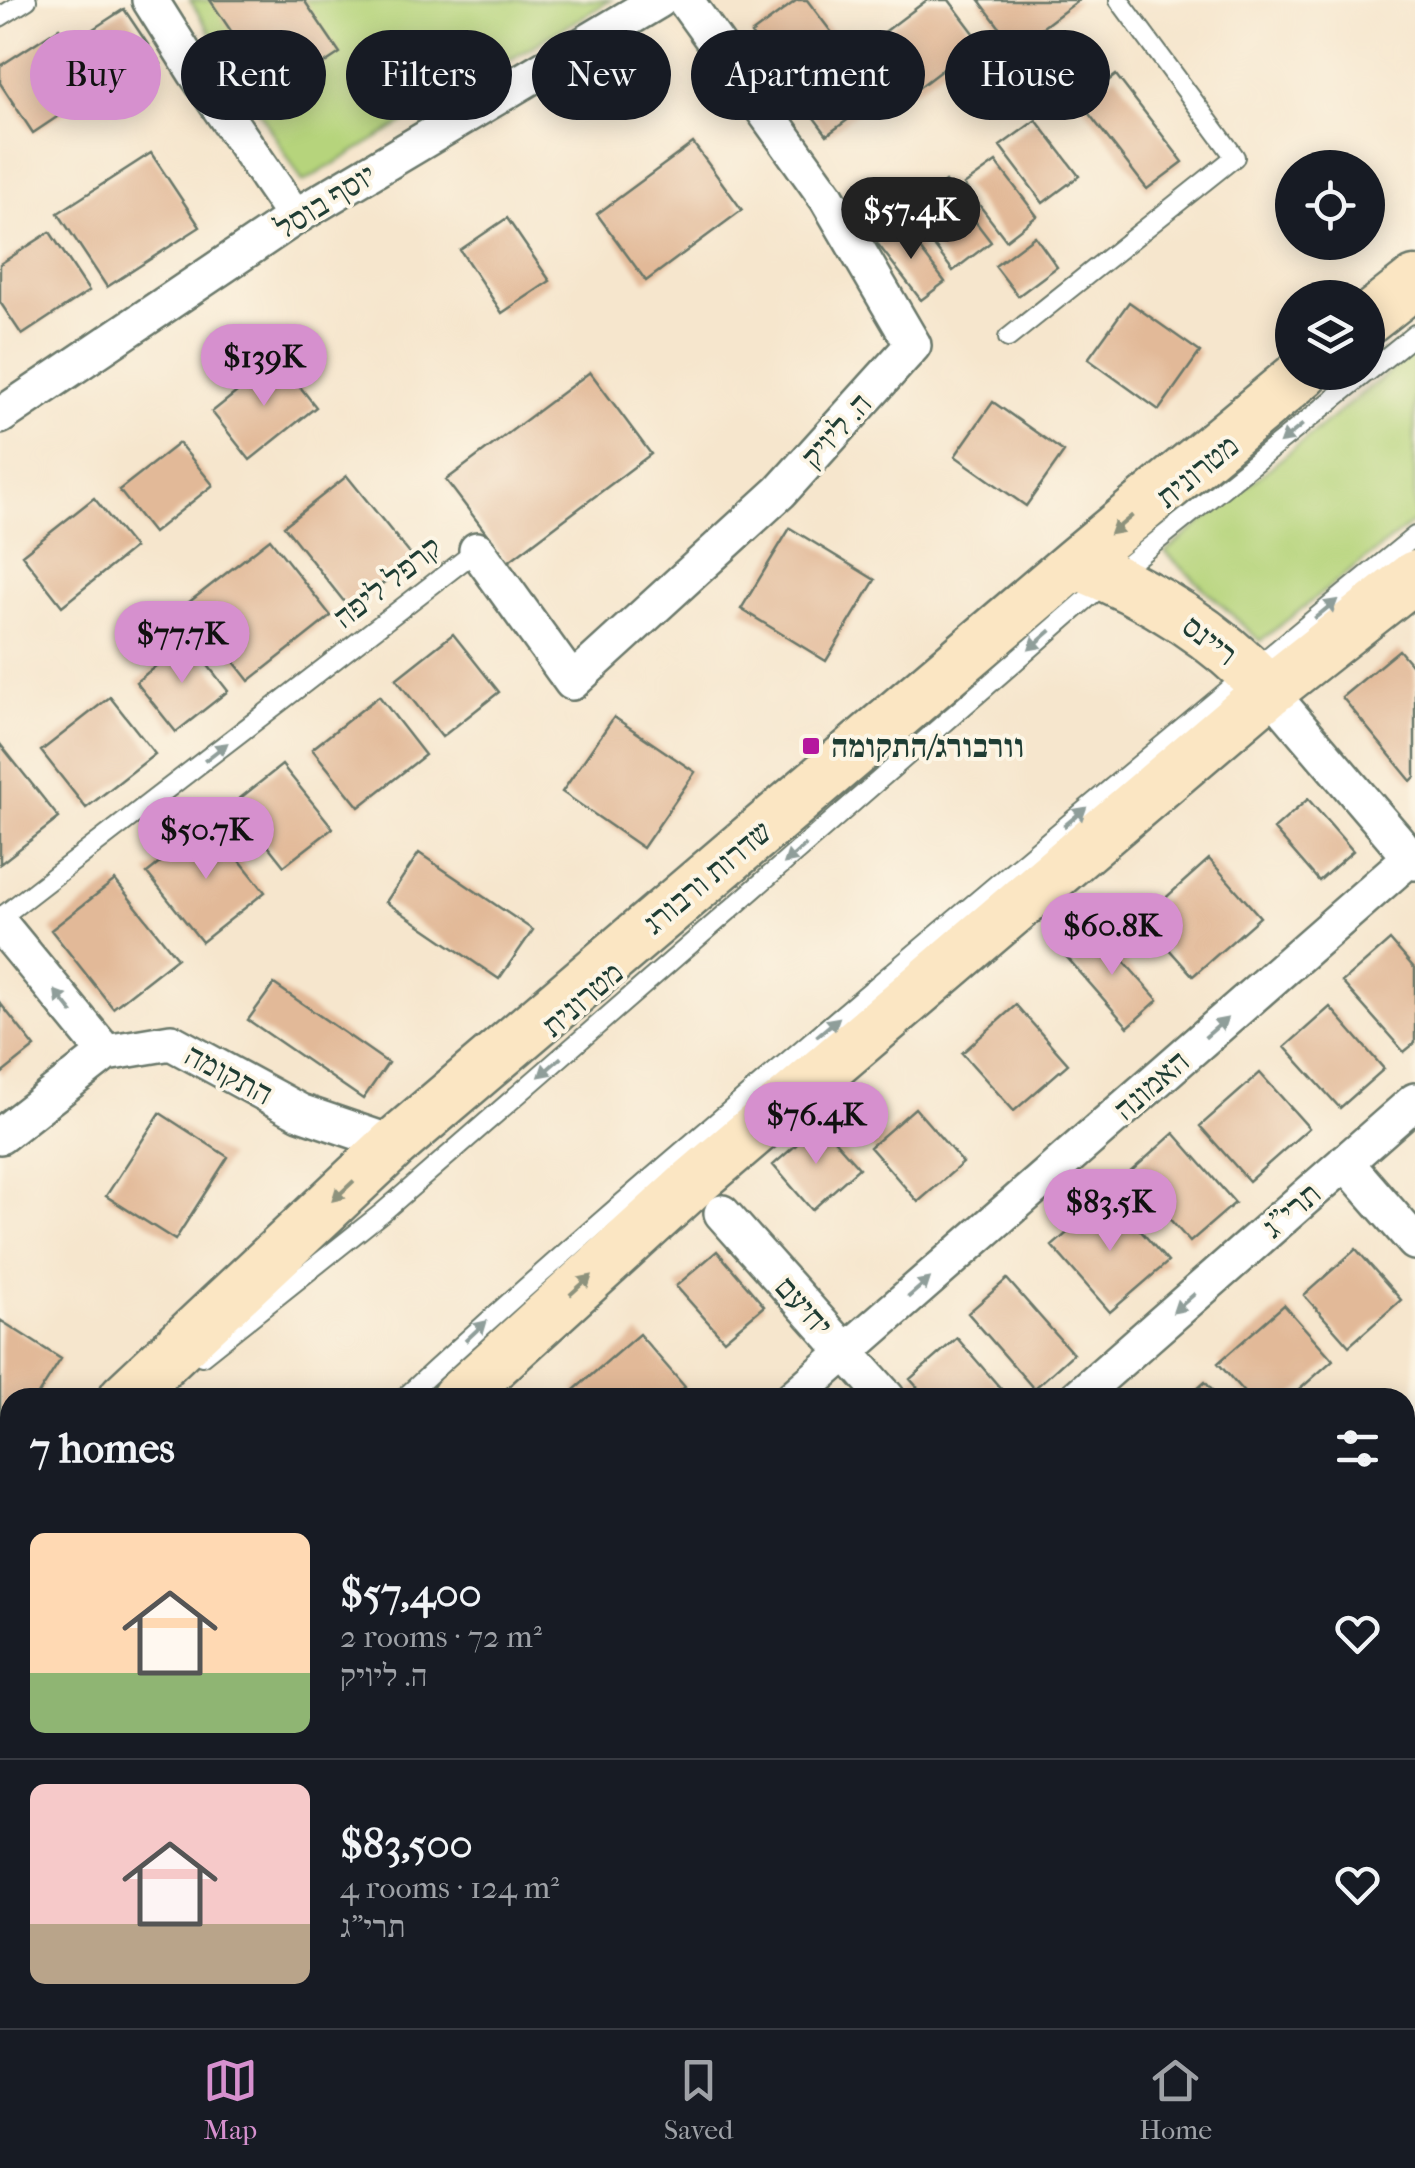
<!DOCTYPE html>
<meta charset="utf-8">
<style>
body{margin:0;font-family:"IM FELL French Canon","Frank Ruhl Libre",serif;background:#20242c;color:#f1f3f6;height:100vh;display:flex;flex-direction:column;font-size:38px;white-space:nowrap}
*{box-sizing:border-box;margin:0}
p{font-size:32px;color:#9ea1a6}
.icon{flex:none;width:55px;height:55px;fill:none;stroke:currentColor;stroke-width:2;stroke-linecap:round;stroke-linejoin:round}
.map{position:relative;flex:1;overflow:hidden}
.details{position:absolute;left:0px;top:1388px;width:1415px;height:642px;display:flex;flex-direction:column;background:#171b24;border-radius:30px 30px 0 0;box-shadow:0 5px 25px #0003}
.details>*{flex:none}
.hud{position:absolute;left:30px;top:30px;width:1355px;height:90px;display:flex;gap:20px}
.tools{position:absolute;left:1275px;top:150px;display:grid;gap:20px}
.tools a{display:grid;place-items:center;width:110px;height:110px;border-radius:50%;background:#171b24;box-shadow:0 5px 25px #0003;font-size:50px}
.price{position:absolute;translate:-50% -85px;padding:0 22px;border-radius:35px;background:#d690ce;color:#111;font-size:32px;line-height:65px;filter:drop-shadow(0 2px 5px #0008)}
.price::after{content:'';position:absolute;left:50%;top:60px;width:30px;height:22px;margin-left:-15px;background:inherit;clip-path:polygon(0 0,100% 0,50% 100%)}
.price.selected{background:#222;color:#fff}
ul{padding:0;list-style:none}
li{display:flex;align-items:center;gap:30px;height:250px;padding:0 30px}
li+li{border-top:2px solid #363941}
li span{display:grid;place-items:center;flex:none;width:280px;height:200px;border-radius:15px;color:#555}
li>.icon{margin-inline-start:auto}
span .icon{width:120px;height:120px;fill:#fffc;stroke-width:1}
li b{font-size:42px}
h2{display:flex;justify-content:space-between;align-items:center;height:120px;padding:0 30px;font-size:42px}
.chip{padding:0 35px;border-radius:45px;background:#171b24;box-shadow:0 5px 25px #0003;font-size:35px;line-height:90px}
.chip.selected{background:#d690ce;color:#111}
.tabs{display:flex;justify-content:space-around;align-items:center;height:140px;border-top:2px solid #363941;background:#171b24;font-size:28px;color:#9ea1a6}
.tabs a{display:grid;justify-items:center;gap:5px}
.tabs .selected{color:#d690ce}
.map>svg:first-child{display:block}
.green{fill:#b6d47b;stroke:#6a8858;stroke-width:2.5}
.building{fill:#e2b998}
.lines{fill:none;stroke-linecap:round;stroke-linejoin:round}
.lane-casing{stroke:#6a786a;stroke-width:22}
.street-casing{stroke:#6a786a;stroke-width:40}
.secondary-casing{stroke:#6a786a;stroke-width:55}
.lane{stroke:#fff;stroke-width:18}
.street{stroke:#fff;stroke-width:35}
.secondary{stroke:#fbe6c3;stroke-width:50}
.oneway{fill:#8f9e9a}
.oneway2{fill:#8d927c}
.poi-dot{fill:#b5179e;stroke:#fcf5e5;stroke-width:4}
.labels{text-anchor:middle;stroke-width:8;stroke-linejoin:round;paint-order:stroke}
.street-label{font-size:32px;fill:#1f3d34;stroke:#fcf5e5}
.poi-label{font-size:32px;font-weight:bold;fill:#1f3d34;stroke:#fcf5e5;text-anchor:start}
</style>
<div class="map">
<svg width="1415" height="2028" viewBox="0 0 1415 2028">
<rect width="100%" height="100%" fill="#fcf5e5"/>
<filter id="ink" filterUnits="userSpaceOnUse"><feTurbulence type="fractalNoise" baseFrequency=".01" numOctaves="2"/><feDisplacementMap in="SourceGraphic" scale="20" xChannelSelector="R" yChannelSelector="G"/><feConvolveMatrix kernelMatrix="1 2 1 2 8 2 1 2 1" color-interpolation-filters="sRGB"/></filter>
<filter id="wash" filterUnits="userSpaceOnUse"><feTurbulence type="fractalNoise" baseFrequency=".0048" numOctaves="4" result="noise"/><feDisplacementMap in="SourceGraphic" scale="40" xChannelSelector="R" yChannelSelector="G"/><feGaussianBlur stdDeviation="2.25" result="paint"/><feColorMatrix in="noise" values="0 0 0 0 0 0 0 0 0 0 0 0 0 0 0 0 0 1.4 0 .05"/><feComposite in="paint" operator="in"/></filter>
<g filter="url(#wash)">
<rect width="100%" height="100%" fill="#f6e6cd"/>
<!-- green -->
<path class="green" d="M190 0H611L303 182Z
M1415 351V521L1260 641 1165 552Z"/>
<g id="blocks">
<!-- building -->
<path class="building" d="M210 0H304L340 53 275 96Z
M797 0H807L880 96 827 135 751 34Z
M927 0H949L980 41 913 92 874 40Z
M979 0H1079L1015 48Z
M124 9 161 64 130 85 93 29Z
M59 28 99 89 33 133 0 83V66Z
M1116 75 1183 162 1147 189 1080 102Z
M1036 120 1079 176 1043 203 1000 146Z
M693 143 742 210 646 281 597 214Z
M151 153 200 227 107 287 58 213Z
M996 162 1037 216 1006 240 964 185Z
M945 182 991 242 953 271 908 211Z
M507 218 550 281 502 313 460 250Z
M902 225 945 282 921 300 877 243Z
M50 232 89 291 22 335 0 302V264Z
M1035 236 1057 267 1018 296 995 266Z
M1129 302 1200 352 1159 410 1088 359Z
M278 359 316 407 250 460 212 412Z
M590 372 651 454 508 562 446 480Z
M993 402 1064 452 1026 506 955 456Z
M179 443 213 485 153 533 119 490Z
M347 476 414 559 350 609 284 526Z
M94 498 134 548 62 606 22 555Z
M790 528 875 580 826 661 741 609Z
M270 539 331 616 249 681 188 603Z
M453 634 499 692 442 737 396 679Z
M188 640 228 691 176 732 136 682Z
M1399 650 1415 669V777L1411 781 1342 697Z
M379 696 425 755 359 807 312 749Z
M110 697 155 754 86 808 41 751Z
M614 717 695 772 643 848 562 792Z
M0 744 59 818 0 864Z
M282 765 333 828 284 866 234 803Z
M1308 799 1353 851 1319 881 1274 829Z
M210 823 265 892 202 942 147 873Z
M419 853 533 930 499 979 386 902Z
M1209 859 1260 917 1193 976 1142 919Z
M115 880 177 958 113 1008 51 930Z
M1095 929 1158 1000 1128 1027 1065 955Z
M1390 940 1415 969V1043L1404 1052 1342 982Z
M274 984 388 1063 363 1099 248 1020Z
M0 1003 35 1047 0 1075Z
M1016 1005 1068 1064 1014 1111 962 1053Z
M1330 1007 1384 1069 1340 1108 1285 1047Z
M1260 1073 1309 1128 1249 1181 1200 1126Z
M915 1108 963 1163 918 1202 870 1147Z
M160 1113 228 1157 175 1240 106 1196Z
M820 1124 859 1168 812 1210 773 1165Z
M1174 1133 1235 1203 1190 1242 1129 1173Z
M1110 1196 1168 1262 1110 1312 1052 1246Z
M1356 1249 1401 1300 1349 1346 1304 1295Z
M717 1251 764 1306 724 1340 676 1286Z
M1007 1279 1073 1354 1034 1389 968 1313Z
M1284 1305 1333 1360 1290 1398H1249L1218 1363Z
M0 1320 61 1359 36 1398H10V1438L6 1443 0 1439Z
M639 1334 685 1387 672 1398H580L574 1390Z
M957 1338 1009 1398H927L910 1379Z
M1205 1382 1219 1398H1187Z
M1415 1935V2028H1408L1404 2020 1405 1941Z
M10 1936V2020H29L20 2028H16L0 2012V1946Z
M173 2020H264L271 2028H163Z
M395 2020H427L434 2028H385Z
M1285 2020H1300L1305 2028H1270Z"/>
</g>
</g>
<g filter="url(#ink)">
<use href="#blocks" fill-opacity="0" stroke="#6a786a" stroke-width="2.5"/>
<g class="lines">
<defs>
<path id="lane" d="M0 17 27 0
M1008 338 1235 157 1119 0
M1368 372 1415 334
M0 918 477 550
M202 1356 383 1212 1111 578 1367 372
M404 1398C546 1266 694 1141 842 1015 1032 854 1222 694 1415 536
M0 1774 10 1764"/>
<path id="street" d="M150 0 196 73 295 217
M0 416 295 217 659 0
M477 550 572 682 780 492 913 345 827 198 685 0
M1269 691 1415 862
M0 924 106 1053 171 1042 300 1112 394 1144
M0 1136 106 1053
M1345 1162 1415 1242
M722 1213 887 1398
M793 1398 1411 857
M1077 1398 1415 1101
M479 2020 486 2028
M1347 2020 1352 2028
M75 2028 84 2020
M584 2028 594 2020
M871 2028 880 2020
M1096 2028 1109 2020"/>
<path id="secondary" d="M1368 319 1415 282
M1075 563C1148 592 1216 633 1269 691
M124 1398 394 1144 1075 563 1304 372
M457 1398 694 1182 1269 691 1415 576
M0 1514 10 1505
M0 1824 10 1814"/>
</defs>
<!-- lane casing -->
<use href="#lane" class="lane-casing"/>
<!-- street casing -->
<use href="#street" class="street-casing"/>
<!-- secondary casing -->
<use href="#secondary" class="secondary-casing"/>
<!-- lane -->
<use href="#lane" class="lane"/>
<!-- street -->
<use href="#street" class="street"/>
<!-- secondary -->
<use href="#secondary" class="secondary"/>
</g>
<!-- one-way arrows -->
<defs><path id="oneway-solid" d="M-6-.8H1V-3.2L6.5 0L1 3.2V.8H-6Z" transform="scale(2.5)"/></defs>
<g class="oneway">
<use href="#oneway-solid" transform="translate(1291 434) rotate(141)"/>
<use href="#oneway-solid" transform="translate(1326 609) rotate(-39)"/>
<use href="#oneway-solid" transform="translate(1040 640) rotate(139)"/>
<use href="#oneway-solid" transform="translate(216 752) rotate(-38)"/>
<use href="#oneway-solid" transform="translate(1075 817) rotate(-40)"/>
<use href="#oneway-solid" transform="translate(795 854) rotate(139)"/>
<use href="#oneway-solid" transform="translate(64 1002) rotate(-129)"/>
<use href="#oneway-solid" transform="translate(828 1027) rotate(-40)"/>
<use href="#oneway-solid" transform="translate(1216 1028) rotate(-41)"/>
<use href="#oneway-solid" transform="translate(550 1067) rotate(139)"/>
<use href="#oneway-solid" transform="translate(919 1288) rotate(-41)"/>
<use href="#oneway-solid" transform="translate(1184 1303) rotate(139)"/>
<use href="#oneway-solid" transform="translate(476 1331) rotate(-43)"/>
</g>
<g class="oneway2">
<use href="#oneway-solid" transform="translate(1121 525) rotate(140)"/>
<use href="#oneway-solid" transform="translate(343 1191) rotate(137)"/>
<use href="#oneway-solid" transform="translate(581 1285) rotate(-42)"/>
</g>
</g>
<!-- markers -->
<rect class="poi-dot" x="801" y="736" width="20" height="20" rx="5"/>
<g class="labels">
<!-- street labels -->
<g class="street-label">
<text transform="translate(325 201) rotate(-32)" y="11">יוסף בוסל</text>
<text transform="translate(836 430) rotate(-48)" y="11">ה. ליויק</text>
<text transform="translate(1197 471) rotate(-39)" y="11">מטרונית</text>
<text transform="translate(387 582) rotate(-38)" y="11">קרפל ליפה</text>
<text transform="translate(1210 640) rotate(38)" y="11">ריינס</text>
<text transform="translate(707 877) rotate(-40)" y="11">שדרות ורבורג</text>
<text transform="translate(582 999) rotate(-41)" y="11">מטרונית</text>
<text transform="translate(229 1074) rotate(28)" y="11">התקומה</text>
<text transform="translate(1151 1085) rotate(-41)" y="11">האמונה</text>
<text transform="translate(1291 1210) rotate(-41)" y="11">תרי"ג</text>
<text transform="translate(804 1306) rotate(48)" y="11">יחיעם</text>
</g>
<!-- poi labels -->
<g class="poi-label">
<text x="831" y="757">וורבורג/התקומה</text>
</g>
</g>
</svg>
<div class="tools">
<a><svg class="icon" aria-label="locate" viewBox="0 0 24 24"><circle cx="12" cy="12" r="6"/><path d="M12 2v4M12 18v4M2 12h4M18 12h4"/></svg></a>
<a><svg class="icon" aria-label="layers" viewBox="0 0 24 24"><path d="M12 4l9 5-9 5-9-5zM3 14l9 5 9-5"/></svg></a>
</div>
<b class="price selected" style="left:911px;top:262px">$57.4K</b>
<b class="price" style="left:264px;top:409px">$139K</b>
<b class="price" style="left:182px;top:686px">$77.7K</b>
<b class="price" style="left:206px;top:882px">$50.7K</b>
<b class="price" style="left:1112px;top:978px">$60.8K</b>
<b class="price" style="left:816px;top:1167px">$76.4K</b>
<b class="price" style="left:1110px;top:1254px">$83.5K</b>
<div class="hud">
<a class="chip selected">Buy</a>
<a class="chip">Rent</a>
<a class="chip">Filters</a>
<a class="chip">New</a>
<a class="chip">Apartment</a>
<a class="chip">House</a>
</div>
<section class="details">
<h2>7 homes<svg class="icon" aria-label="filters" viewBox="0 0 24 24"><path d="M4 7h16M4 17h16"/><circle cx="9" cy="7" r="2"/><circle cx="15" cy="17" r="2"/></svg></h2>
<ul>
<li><span style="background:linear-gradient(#ffd9b3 70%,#8fb573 0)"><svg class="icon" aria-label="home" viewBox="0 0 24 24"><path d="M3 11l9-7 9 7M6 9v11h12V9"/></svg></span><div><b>$57,400</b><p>2 rooms · 72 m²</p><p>ה. ליויק</p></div><svg class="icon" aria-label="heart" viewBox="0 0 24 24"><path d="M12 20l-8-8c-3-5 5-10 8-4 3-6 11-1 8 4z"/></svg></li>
<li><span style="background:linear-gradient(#f6c9c9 70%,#b9a48a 0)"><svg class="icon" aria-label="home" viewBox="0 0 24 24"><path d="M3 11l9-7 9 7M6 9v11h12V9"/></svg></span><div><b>$83,500</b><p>4 rooms · 124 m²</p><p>תרי&quot;ג</p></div><svg class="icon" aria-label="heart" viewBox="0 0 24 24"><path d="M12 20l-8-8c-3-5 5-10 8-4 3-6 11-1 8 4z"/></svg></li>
</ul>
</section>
</div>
<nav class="tabs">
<a class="selected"><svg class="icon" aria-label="map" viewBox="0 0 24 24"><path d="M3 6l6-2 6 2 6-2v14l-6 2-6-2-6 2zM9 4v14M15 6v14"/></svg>Map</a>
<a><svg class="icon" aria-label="saved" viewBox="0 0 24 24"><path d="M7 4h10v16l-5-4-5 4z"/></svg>Saved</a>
<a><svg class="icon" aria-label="home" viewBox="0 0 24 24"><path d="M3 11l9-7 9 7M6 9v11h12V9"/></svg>Home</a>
</nav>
